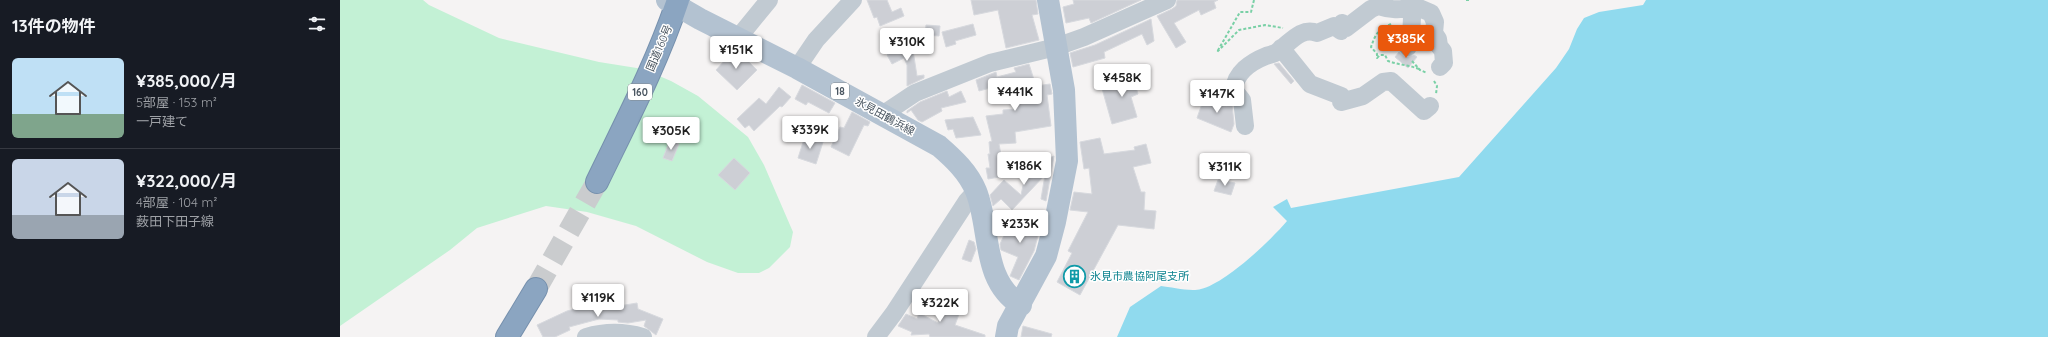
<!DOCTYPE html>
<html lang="ja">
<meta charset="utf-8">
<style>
body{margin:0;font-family:Quicksand,"Noto Sans JP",sans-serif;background:#20242c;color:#f1f3f6;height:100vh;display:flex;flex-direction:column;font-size:15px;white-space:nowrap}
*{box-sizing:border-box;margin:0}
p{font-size:13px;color:#9ea1a6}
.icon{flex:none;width:22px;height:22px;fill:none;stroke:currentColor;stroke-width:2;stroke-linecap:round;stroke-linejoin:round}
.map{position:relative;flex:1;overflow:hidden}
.side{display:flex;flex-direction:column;background:#171b24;width:340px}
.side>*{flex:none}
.price{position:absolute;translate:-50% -34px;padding:0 9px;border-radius:4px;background:#fff;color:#222;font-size:13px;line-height:26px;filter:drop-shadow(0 1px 2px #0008)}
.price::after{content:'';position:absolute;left:50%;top:24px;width:12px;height:9px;margin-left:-6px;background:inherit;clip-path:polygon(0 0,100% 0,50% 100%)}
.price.selected{background:#ea580c;color:#fff}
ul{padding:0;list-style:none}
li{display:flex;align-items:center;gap:12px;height:100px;padding:0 12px}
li+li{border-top:1px solid #363941}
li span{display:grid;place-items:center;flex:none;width:112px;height:80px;border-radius:6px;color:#555}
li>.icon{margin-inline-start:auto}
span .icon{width:48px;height:48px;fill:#fffc;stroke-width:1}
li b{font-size:17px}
h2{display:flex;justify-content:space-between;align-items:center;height:48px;padding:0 12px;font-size:17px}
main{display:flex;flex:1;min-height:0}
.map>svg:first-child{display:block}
.green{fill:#c3f1d5}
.water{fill:#90daee}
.building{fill:#cdcfd5;stroke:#d7d9de}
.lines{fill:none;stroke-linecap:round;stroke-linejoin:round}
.highway-tunnel{stroke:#caccce;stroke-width:22;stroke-dasharray:22 11;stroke-linecap:butt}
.highway-casing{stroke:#7690ad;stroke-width:24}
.path{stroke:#7ad0a6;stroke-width:2;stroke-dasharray:3 2;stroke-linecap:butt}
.minor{stroke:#c1cad2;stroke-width:18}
.major{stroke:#b3c2d1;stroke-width:22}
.highway{stroke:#8ba5c1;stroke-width:22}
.labels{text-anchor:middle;stroke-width:3;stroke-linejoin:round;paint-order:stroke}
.shield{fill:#fff;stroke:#808990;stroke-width:1}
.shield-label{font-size:10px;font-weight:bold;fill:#4a5661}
.street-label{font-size:11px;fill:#4a5661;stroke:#fff}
.culture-label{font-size:11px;fill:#0d838f;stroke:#fff;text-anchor:start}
</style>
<main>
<section class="side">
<h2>13件の物件<svg class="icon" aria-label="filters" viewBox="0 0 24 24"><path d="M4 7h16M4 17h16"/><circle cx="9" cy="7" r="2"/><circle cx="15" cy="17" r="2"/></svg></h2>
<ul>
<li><span style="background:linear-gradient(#bfe0f5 70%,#7fa58c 0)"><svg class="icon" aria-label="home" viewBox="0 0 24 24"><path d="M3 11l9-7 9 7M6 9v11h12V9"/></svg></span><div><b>¥385,000/月</b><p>5部屋 · 153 m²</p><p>一戸建て</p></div></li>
<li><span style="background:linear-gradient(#c9d6e8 70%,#9aa5b1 0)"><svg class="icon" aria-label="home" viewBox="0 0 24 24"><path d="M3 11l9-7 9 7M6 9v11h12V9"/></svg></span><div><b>¥322,000/月</b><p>4部屋 · 104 m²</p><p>薮田下田子線</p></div></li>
</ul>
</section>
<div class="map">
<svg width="1708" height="337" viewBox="0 0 1708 337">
<rect width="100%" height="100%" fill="#f5f3f3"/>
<!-- green -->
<path class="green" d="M0 0H83L89 5 159 38 259 62 303 69 331 81 358 96 408 137 424 165 453 232 450 247 429 268 419 273H398L367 262 296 226 247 212 206 206 137 228 110 250 0 326Z"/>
<!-- water -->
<path class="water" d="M1306 0H1708V337H777L790 307 821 286C831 287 851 292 861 289 886 283 930 241 947 221L933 207 947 199 951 208 1119 177 1216 68 1229 49 1237 29 1244 18 1259 12 1303 5Z"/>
<!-- building -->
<path class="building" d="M527 0H547L552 12 561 8 564 16 540 26 537 17 534 18Z
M631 0H696L698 14 692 15 699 40 666 48 658 10 634 15Z
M733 0H801L751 23 749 18 726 23 723 7 734 4Z
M837 0H878L874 2 876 8 861 15 859 10 834 23 846 42 836 48 817 16 832 9 836 6Z
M811 19 814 41 807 45 802 34 764 52 765 58 733 67 730 53 755 45Z
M633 24 636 35 615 41 616 44 606 47 602 32Z
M586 25 600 26 599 36 585 35Z
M566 44H572L577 76 584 75V78L567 86V65L564 58 552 64 547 55Z
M394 50 400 53 417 70 397 90 376 70Z
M1059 52 1065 57 1074 55 1077 57 1068 68 1055 57Z
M939 63 954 81 951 84 934 64Z
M689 64 696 86 710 84 712 94 707 95 711 126 675 132 676 143 659 144 665 176 648 179 646 168H650L648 154H650L649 142 652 141 646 116 663 114V110L677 109 672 90 656 94 654 87 639 91 636 80 656 72 657 77 676 72 674 68Z
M799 74 803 85 796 87 798 94 791 97 797 117 772 124 761 85Z
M462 85 495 103 489 113 468 102 466 105 455 99Z
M439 87 451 97 442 107 440 106 414 131 409 125 405 128 397 119 419 98 426 104Z
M607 91 609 97 621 91 626 102 601 108 602 111 582 122 578 120 571 110 567 113V111L580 102Z
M864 98 887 106 889 101 892 104 894 124 891 132 857 118Z
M512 112 530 122 528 126 524 125 509 156 491 147 500 127 504 128Z
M633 117 641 135 616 138 613 129 608 130 605 120Z
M465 136 483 142 476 164 458 158Z
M760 138 764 154 795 150 794 147 806 144 811 163 793 167 801 192H805L804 210 816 211 814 229 778 225 740 295 717 282 732 253 728 251 748 212 730 210 734 192 752 194 749 168 744 169 740 142Z
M330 140 339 144 332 161 323 158Z
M714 156 706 201 701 199 705 175 672 210 661 199 653 206 650 195 664 180 681 195 686 171 692 172 693 165 709 168 706 159Z
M394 158 410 173 395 190 378 175Z
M878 180 895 183 891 195 874 191Z
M673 216 700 228 694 251 679 280 670 276 678 257 661 250 660 244Z
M629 240 634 242 636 249 631 262 622 259Z
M615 294 625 298 615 325 645 335V337H590L589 334 571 335 572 332 558 326 566 314 577 319 579 313 598 323 607 300 612 301Z
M262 301H273V307L297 303 298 309 323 319 316 335 304 326 306 320 288 323 278 322V320L259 319 229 327 230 330 215 337H203L197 325 227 311 251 305V302L262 304Z
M683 326 712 334 711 337H681Z"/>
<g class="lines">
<!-- highway-tunnel -->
<path class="highway-tunnel" d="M196 289 257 182"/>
<defs>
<path id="highway" d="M257 182C286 122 317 63 338 0
M167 337 196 289"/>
</defs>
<!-- highway casing -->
<use href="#highway" class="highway-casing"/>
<!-- path -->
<path class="path" d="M914 0 911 12H900L877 52 899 30 925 25 943 28
M1126 0H1131
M1051 24C1037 31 1036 33 1031 47L1037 54V58L1040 55H1045L1048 61C1059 65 1069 65 1079 69
M1072 61 1080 70 1087 73
M1094 81 1097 86 1096 94"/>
<!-- minor -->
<path class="minor" d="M398 38 429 0
M1068 47 1071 39 1072 17
M941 48 970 84 1001 96V102L1023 96 1043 82 1051 81 1084 111 1090 106
M457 68 476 40 513 0
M542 115 575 93 650 63 716 47 744 37 827 0
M905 126 902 100 894 90C895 73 911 62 926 56 929 55 934 54 937 52 949 44 961 26 977 33L994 26 1001 31 1002 23 1006 28 1031 9 1038 6C1047 9 1064 12 1072 5L1091 13 1095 22 1094 33 1098 39 1099 46 1103 51 1104 63 1100 67
M246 337C266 331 283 331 303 337
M536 337 554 313 627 201 636 191"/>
<!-- major -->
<path class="major" d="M327 0 360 19 457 68 599 146C614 159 628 172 636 191 651 228 641 281 681 305
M666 337 668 326 706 256 715 222 727 161 724 90 708 0"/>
<!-- highway -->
<use href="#highway" class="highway"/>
</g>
<!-- icons -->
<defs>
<symbol id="building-ring" viewBox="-11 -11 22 22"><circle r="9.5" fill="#fff" stroke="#0f9aa8" stroke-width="1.5"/><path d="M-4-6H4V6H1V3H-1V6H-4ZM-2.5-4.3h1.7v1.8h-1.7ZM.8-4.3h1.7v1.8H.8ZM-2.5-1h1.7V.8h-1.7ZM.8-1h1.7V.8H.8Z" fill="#0f9aa8"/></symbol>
</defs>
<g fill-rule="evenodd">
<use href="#building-ring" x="722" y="264" width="25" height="25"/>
</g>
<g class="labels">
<!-- shield labels -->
<g class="shield">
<rect x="491" y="83" width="18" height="16" rx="3"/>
<rect x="288" y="84" width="24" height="16" rx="3"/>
</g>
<g class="shield-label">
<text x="500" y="95">18</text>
<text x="300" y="96">160</text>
</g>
<!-- street labels -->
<g class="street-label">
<text transform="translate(319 48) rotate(-67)" y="4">国道160号</text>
<text transform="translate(545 116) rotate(29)" y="4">氷見田鶴浜線</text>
</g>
<!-- culture labels -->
<g class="culture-label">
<text x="750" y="280">氷見市農協阿尾支所</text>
</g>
</g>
</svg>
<b class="price selected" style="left:1066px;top:59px">¥385K</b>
<b class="price" style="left:567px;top:62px">¥310K</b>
<b class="price" style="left:396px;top:70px">¥151K</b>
<b class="price" style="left:782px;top:98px">¥458K</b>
<b class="price" style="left:675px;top:112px">¥441K</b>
<b class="price" style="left:877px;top:114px">¥147K</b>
<b class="price" style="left:470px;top:150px">¥339K</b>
<b class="price" style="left:331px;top:151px">¥305K</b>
<b class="price" style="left:684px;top:186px">¥186K</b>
<b class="price" style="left:885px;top:187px">¥311K</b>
<b class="price" style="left:680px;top:244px">¥233K</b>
<b class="price" style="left:258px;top:318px">¥119K</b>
<b class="price" style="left:600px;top:323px">¥322K</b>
</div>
</main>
